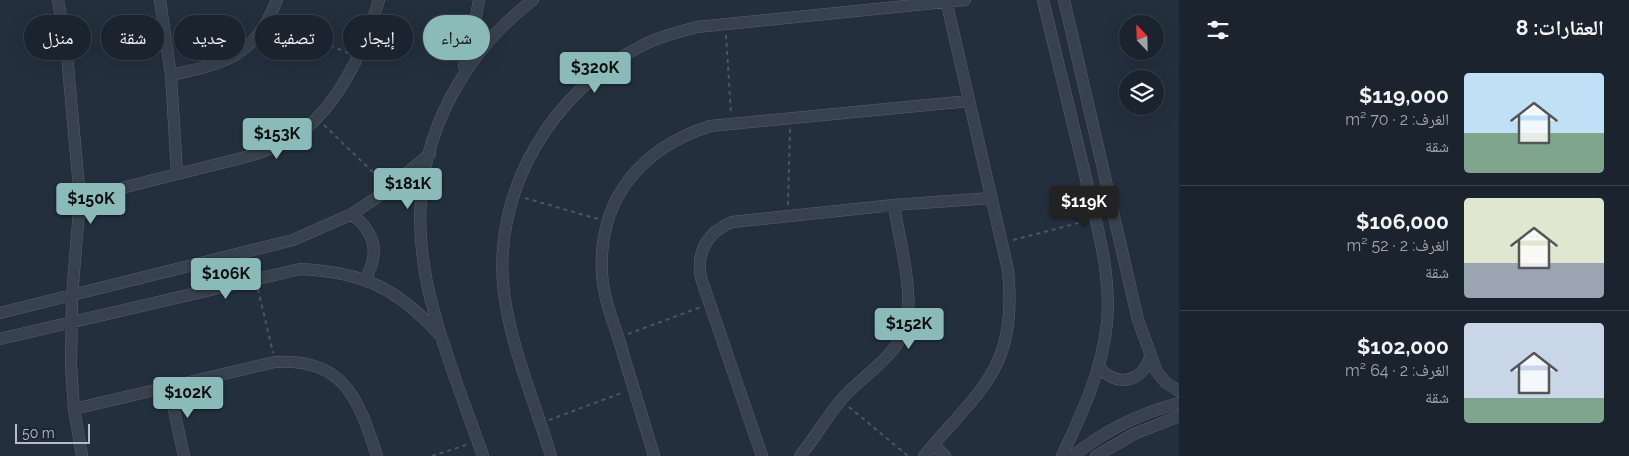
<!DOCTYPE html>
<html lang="ar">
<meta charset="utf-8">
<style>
body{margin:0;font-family:Raleway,"Noto Naskh Arabic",sans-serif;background:#282f3a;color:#f1f3f6;direction:rtl;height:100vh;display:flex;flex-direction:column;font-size:19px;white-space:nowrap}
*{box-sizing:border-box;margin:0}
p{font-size:16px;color:#a0a4aa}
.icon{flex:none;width:28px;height:28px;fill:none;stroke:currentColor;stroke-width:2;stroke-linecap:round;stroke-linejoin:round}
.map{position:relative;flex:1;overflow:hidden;direction:ltr}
.side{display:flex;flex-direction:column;background:#1b232e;width:450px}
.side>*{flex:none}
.top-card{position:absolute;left:15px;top:15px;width:475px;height:45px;direction:rtl;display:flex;gap:10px}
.needle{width:32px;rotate:337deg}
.fabs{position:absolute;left:1119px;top:15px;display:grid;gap:10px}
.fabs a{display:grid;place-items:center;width:45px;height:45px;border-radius:50%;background:#1b232e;box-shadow:0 5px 20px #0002,0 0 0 1px #39404a;font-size:25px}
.scale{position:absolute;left:15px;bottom:12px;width:75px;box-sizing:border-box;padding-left:5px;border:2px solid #b4bcc9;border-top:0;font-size:14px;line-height:18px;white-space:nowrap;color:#b4bcc9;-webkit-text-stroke:4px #1d2633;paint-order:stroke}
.price{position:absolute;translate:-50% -42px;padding:0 11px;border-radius:5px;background:#8bbbb9;color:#111;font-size:16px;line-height:32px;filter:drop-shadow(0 1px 2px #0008)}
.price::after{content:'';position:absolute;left:50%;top:30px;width:15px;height:11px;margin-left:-8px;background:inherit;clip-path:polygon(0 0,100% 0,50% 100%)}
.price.on{background:#222;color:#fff}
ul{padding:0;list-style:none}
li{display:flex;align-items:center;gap:15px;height:125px;padding:0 25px}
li+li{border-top:1px solid #39404a}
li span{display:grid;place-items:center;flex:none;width:140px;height:100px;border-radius:5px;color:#555}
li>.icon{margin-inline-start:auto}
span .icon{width:60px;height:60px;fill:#fffc;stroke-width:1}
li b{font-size:21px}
h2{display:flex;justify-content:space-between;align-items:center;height:60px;padding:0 25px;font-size:21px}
.chip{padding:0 18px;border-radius:22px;background:#1b232e;box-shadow:0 5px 20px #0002,0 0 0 1px #39404a;font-size:18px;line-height:45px}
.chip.on{background:#8bbbb9;color:#111}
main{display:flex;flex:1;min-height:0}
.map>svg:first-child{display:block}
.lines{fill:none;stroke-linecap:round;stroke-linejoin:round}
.minor-casing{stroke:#565f6c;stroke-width:12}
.path{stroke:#44595c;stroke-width:2;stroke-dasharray:4 4;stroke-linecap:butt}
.minor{stroke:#38414e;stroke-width:11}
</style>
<main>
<section class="side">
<h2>العقارات: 8<svg class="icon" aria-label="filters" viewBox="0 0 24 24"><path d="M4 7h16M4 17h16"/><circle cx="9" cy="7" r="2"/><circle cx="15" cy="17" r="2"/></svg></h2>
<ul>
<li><span style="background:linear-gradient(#bfe0f5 60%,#7fa58c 0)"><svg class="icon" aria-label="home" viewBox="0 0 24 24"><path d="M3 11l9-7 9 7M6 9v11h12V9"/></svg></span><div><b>$119,000</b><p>الغرف: 2 · 70 m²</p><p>شقة</p></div></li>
<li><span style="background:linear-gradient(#dfe7d0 65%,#9aa5b1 0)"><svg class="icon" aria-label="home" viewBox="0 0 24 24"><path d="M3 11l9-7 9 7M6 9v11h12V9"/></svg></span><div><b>$106,000</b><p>الغرف: 2 · 52 m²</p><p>شقة</p></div></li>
<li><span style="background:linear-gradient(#c9d6e8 75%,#7fa58c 0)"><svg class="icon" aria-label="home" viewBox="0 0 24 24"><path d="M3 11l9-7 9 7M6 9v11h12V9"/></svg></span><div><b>$102,000</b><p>الغرف: 2 · 64 m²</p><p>شقة</p></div></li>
</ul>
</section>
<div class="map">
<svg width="1179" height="456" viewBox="0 0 1179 456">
<rect width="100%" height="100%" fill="#242f3e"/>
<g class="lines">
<defs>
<path id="minor" d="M58 0 67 55 80 199 72 296 71 366 74 409 82 456
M160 0 171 75 177 174
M1043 0C1057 57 1070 113 1084 170 1095 220 1112 272 1107 323 1102 371 1082 413 1062 456
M1064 0 1138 320 1157 372 1166 383 1179 391
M464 66 473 32 479 0
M171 75C226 63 254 57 277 0
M80 199C118 189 156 179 194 170 231 160 273 154 304 130 343 98 365 47 379 0
M352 214C376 234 380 252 365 280
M0 313 293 240 352 214 379 196 430 154
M0 339 300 269C363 272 397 288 440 335
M1099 366C1115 388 1142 383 1150 357
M169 387 184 456
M74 409 275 362C345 358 358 399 377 456
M933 445 945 456
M483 456C466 407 446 358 433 308 424 277 418 232 421 199 427 120 471 47 533 0
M551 456C535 402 511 348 504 293 491 191 553 90 643 45 660 36 679 32 697 27L965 0
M654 456C643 418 631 381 620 343 613 321 603 297 602 273 598 198 642 148 710 126L969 101
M762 456 701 278C696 252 707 232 732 222L894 205 991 198
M800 456C815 438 826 418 841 400 864 373 904 354 908 315 911 281 899 238 894 205
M924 456C981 388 1018 368 1008 270L946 0
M1073 456C1104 431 1141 413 1179 403
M1096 456 1134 434 1179 416"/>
</defs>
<!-- minor casing -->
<use href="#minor" class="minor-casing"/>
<!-- path -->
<path class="path" d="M279 23 348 53
M726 35 731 113
M324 125 382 181
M525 198 598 219
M788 205 790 128
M1013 240 1086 221
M258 289 273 353
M628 334 701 307
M849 407 908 456
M549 420 624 392
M432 456 469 444"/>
<!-- minor -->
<use href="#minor" class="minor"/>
</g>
</svg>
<div class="fabs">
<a><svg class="needle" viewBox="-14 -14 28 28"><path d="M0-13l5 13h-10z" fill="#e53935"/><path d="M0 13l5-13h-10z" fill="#a0a4aa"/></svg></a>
<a><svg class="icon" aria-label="layers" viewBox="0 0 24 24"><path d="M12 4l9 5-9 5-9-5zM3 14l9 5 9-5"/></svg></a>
</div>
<div class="scale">50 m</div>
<b class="price" style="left:595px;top:94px">$320K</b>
<b class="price" style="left:277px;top:160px">$153K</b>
<b class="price" style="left:408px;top:210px">$181K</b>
<b class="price" style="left:91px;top:225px">$150K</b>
<b class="price on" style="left:1084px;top:228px">$119K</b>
<b class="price" style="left:226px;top:300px">$106K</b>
<b class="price" style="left:909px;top:350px">$152K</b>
<b class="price" style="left:188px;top:419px">$102K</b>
<div class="top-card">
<a class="chip on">شراء</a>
<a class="chip">إيجار</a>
<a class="chip">تصفية</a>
<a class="chip">جديد</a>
<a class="chip">شقة</a>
<a class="chip">منزل</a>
</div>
</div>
</main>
